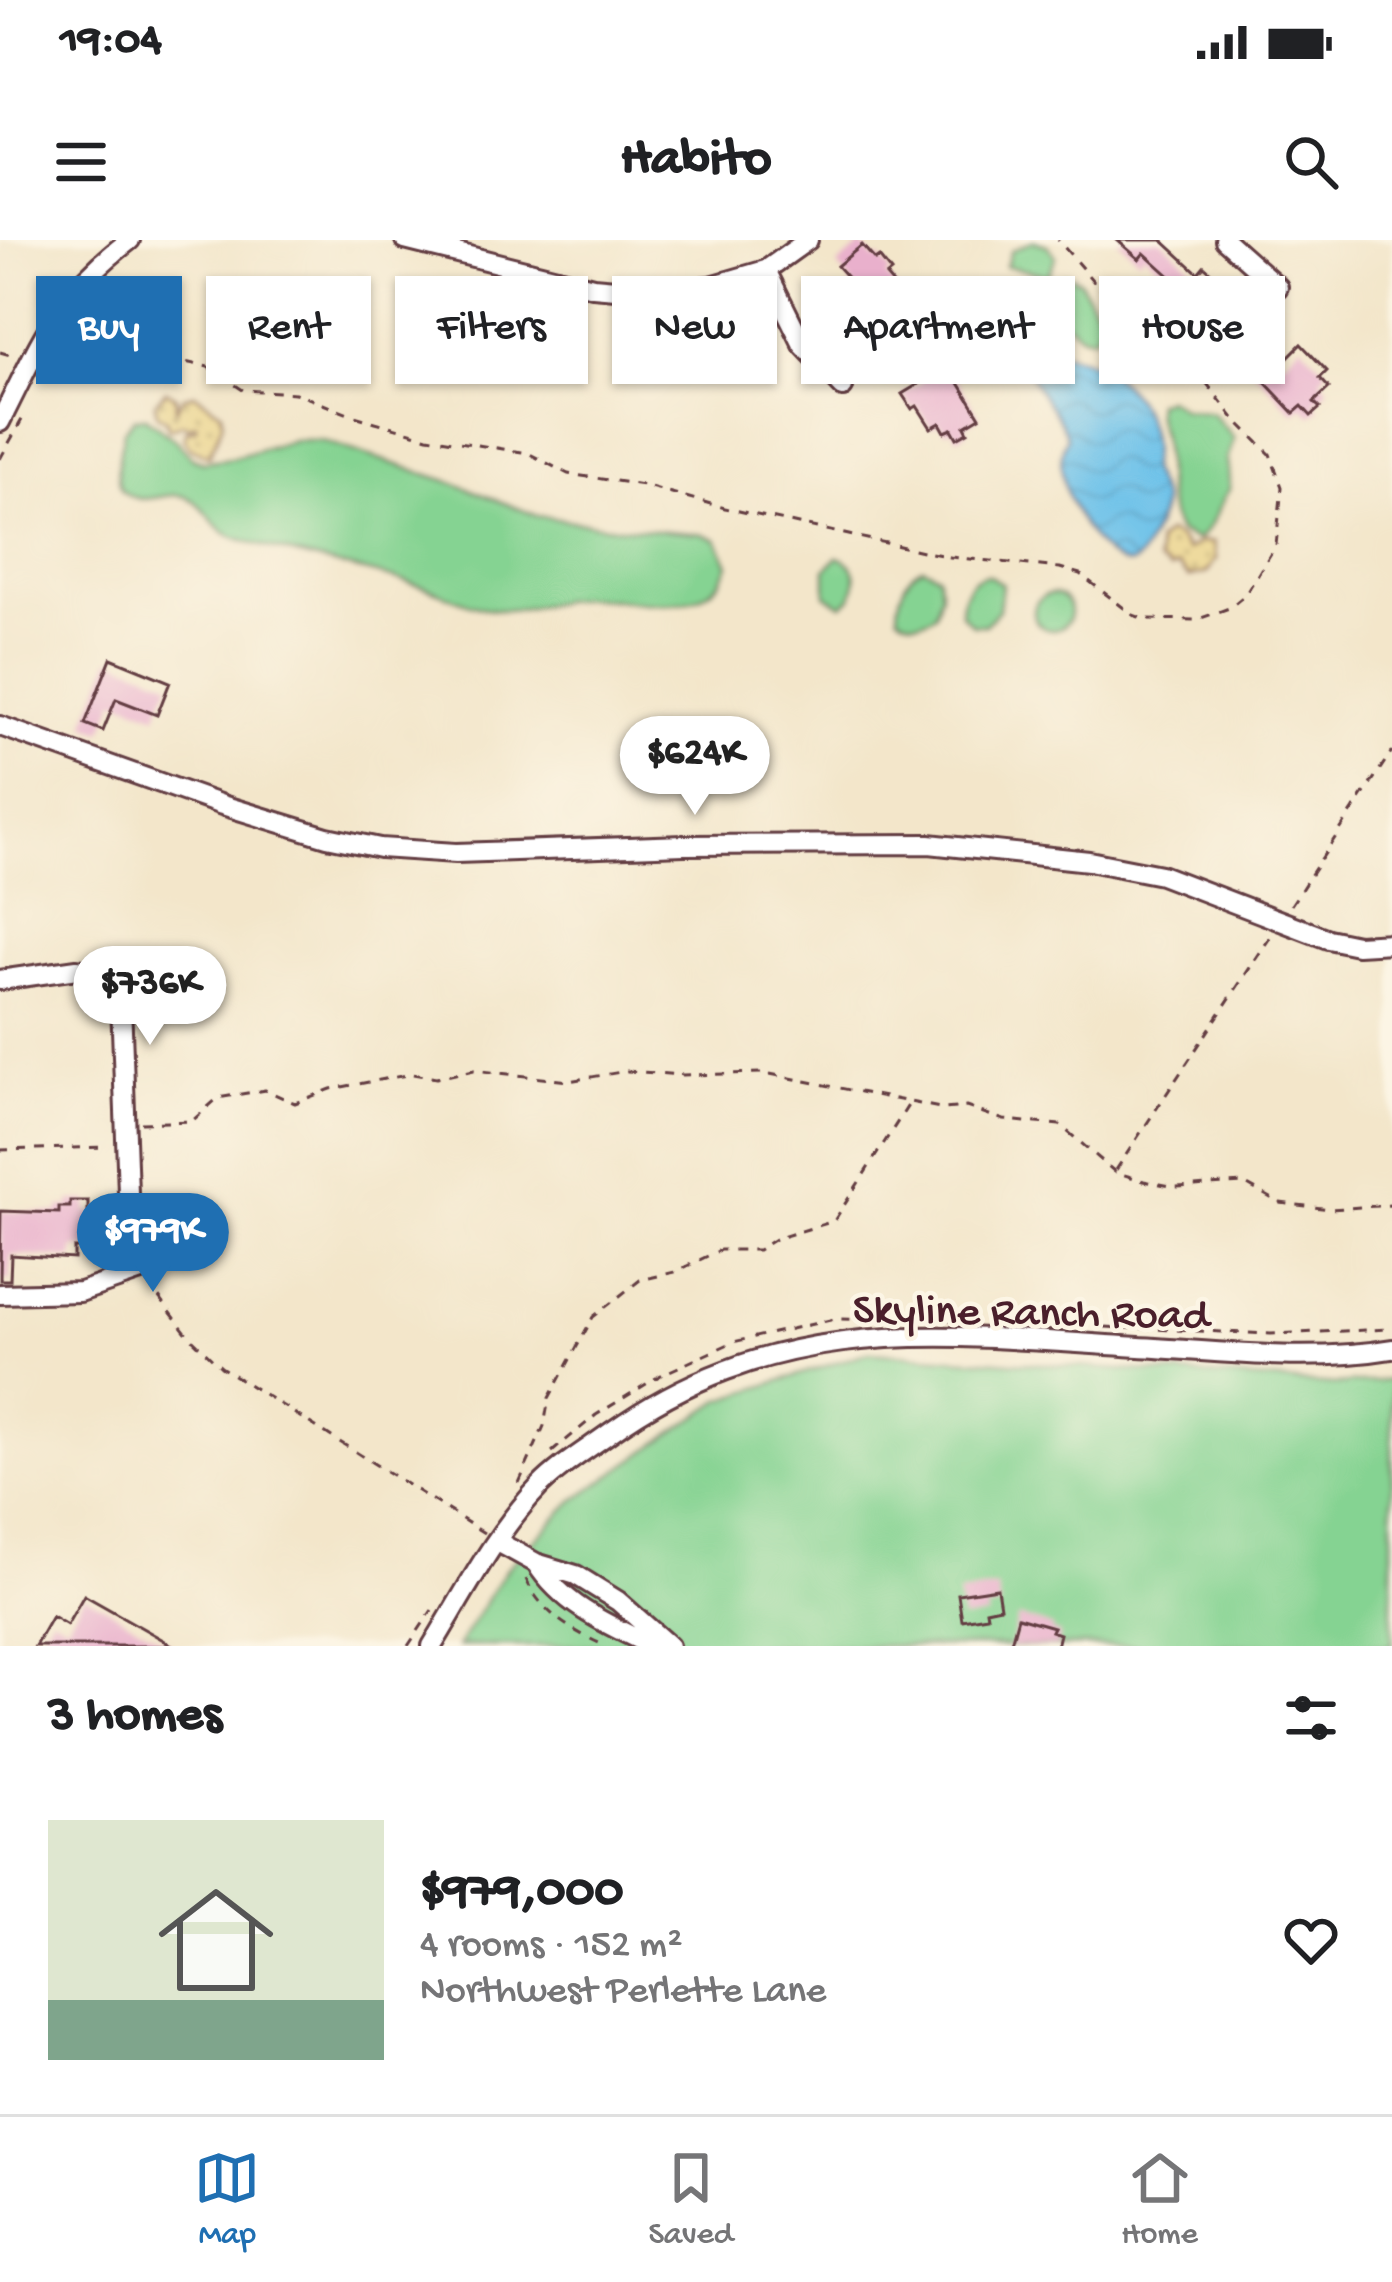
<!DOCTYPE html>
<meta charset="utf-8">
<style>
body{margin:0;font-family:"Gochi Hand",sans-serif;background:#f2f2f2;color:#202124;height:100vh;display:flex;flex-direction:column;font-size:45px;white-space:nowrap}
*{box-sizing:border-box;margin:0}
p{font-size:39px;color:#757577}
.icon{flex:none;width:66px;height:66px;fill:none;stroke:currentColor;stroke-width:2;stroke-linecap:round;stroke-linejoin:round}
.map{position:relative;height:1406px;overflow:hidden}
.drawer{display:flex;flex-direction:column;background:#fff;flex:1}
.drawer>*{flex:none}
.banner{position:absolute;left:36px;top:36px;width:1320px;height:108px;display:flex;gap:24px}
.price{position:absolute;translate:-50% -102px;padding:0 27px;border-radius:42px;background:#fff;color:#222;font-size:39px;line-height:78px;filter:drop-shadow(0 3px 6px #0008)}
.price::after{content:'';position:absolute;left:50%;top:72px;width:36px;height:27px;margin-left:-18px;background:inherit;clip-path:polygon(0 0,100% 0,50% 100%)}
.price.current{background:#1f6fb2;color:#fff}
ul{padding:0;list-style:none}
li{display:flex;align-items:center;gap:36px;height:300px;padding:0 48px}
li span{display:grid;place-items:center;flex:none;width:336px;height:240px;border-radius:0px;color:#555}
li>.icon{margin-inline-start:auto}
span .icon{width:144px;height:144px;fill:#fffc;stroke-width:1}
li b{font-size:51px}
h2{display:flex;justify-content:space-between;align-items:center;height:144px;padding:0 48px;font-size:51px}
.pill{padding:0 42px;border-radius:0px;background:#fff;box-shadow:0 3px 9px #0004;font-size:42px;line-height:108px}
.pill.current{background:#1f6fb2;color:#fff}
.status{display:flex;justify-content:space-between;align-items:center;height:84px;padding:0 60px;background:#fff;direction:ltr}
.status svg{height:33px;fill:currentColor}
header{display:flex;justify-content:space-between;align-items:center;height:156px;padding:0 48px;background:#fff;font-size:54px;font-weight:800}
.tabs{display:flex;justify-content:space-around;align-items:center;height:168px;border-top:3px solid #e0e0e0;background:#fff;font-size:33px;color:#757577}
.tabs a{display:grid;justify-items:center;gap:6px}
.tabs .current{color:#1f6fb2}
.map>svg:first-child{display:block}
.green{fill:#85d392;stroke:#68795e;stroke-width:3}
.sand{fill:url(#sand-dots);stroke:#9c7c64;stroke-width:3}
.water{fill:url(#water-waves);stroke:#5b708a;stroke-width:3}
.building{fill:#e9b0cc}
.lines{fill:none;stroke-linecap:round;stroke-linejoin:round}
.minor-casing{stroke:#633d43;stroke-width:24}
.path{stroke:#633d43;stroke-width:3;stroke-dasharray:9 9;stroke-linecap:butt}
.minor{stroke:#fff;stroke-width:18}
.labels{text-anchor:middle;stroke-width:9;stroke-linejoin:round;paint-order:stroke}
.street-label{font-size:45px;fill:#4a1f2b;stroke:#fcf5e5}
</style>
<div class="status"><b>19:04</b><svg viewBox="0 0 49 12"><path d="M0 12V9h3v3zM5 12V6h3v6zM10 12V3h3v9zM15 12V0h3v12zM26 1h20v11H26zM47 4h2v5h-2z"/></svg></div>
<header><svg class="icon" aria-label="menu" viewBox="0 0 24 24"><path d="M4 6h16M4 12h16M4 18h16"/></svg>Habito<svg class="icon" aria-label="search" viewBox="0 0 24 24"><circle cx="10" cy="10" r="6"/><path d="M15 15l6 6"/></svg></header>
<div class="map">
<svg width="1392" height="1406" viewBox="0 0 1392 1406">
<defs>
<pattern id="sand-dots" width="8" height="8" patternUnits="userSpaceOnUse" patternTransform="scale(3)"><rect width="8" height="8" fill="#eeda9e"/><path d="M2 2h.1M6 6h.1" fill="none" stroke="#cebb88" stroke-width="1.8" stroke-linecap="round"/></pattern>
<pattern id="water-waves" width="16" height="10" patternUnits="userSpaceOnUse" patternTransform="scale(3)"><rect width="16" height="10" fill="#6cc1e9"/><path d="M0 5q4-4 8 0t8 0" fill="none" stroke="#5fa5c8"/></pattern>
</defs>
<rect width="100%" height="100%" fill="#fcf5e5"/>
<filter id="ink" filterUnits="userSpaceOnUse"><feTurbulence type="fractalNoise" baseFrequency=".00833" numOctaves="2"/><feDisplacementMap in="SourceGraphic" scale="24" xChannelSelector="R" yChannelSelector="G"/><feConvolveMatrix kernelMatrix="1 2 1 2 8 2 1 2 1" color-interpolation-filters="sRGB"/></filter>
<filter id="wash" filterUnits="userSpaceOnUse"><feTurbulence type="fractalNoise" baseFrequency=".004" numOctaves="4" result="noise"/><feDisplacementMap in="SourceGraphic" scale="48" xChannelSelector="R" yChannelSelector="G"/><feGaussianBlur stdDeviation="2.7" result="paint"/><feColorMatrix in="noise" values="0 0 0 0 0 0 0 0 0 0 0 0 0 0 0 0 0 1.4 0 .05"/><feComposite in="paint" operator="in"/></filter>
<g filter="url(#wash)">
<rect width="100%" height="100%" fill="#f3e6ca"/>
<!-- green -->
<path class="green" d="M1033 1 1047 5 1056 16 1048 35 1006 26 1011 11Z
M1066 35 1079 40 1102 80 1094 97 1082 95 1034 58 1036 45Z
M1167 158 1183 169 1212 173 1234 198 1227 220 1230 248C1218 264 1213 290 1196 300L1178 292C1161 262 1168 231 1162 199 1160 185 1153 176 1156 162Z
M145 177 177 201 192 218 203 222 231 218 294 200H320L451 242 538 276 607 286 703 294 717 300 729 324C707 386 631 355 582 358 553 360 520 374 491 369 468 366 444 353 421 346 360 328 295 318 234 297 214 291 206 264 186 257 165 250 145 268 124 252 111 241 122 205 124 190L135 178Z
M838 317C857 323 859 339 852 357L842 365 826 355V329Z
M923 327 938 335 941 352 935 374C923 383 910 384 898 375 898 357 905 333 923 327Z
M988 335 1002 344 999 370 985 385H973L961 374C961 356 968 336 988 335Z
M1034 372a18 18 0 1 1 36 0a18 18 0 1 1-36 0Z
M869 1112 1338 1145 1392 1140V1406H458L506 1329 573 1261 721 1160Z"/>
<!-- sand -->
<path class="sand" d="M166 151 176 157V169L183 157 195 154 222 172 223 182 209 216 190 208 184 199 185 191 196 189V184L188 187 182 183 169 189 166 180 157 175 155 163Z
M1167 293 1178 298 1187 310 1200 302 1213 303 1216 319 1207 333 1189 337 1178 326 1170 329 1158 321 1157 302Z"/>
<!-- water -->
<path class="water" d="M1047 110C1100 117 1148 149 1152 208 1152 215 1150 221 1150 227 1151 239 1161 250 1162 262 1164 271 1144 313 1137 320 1116 346 1040 247 1067 198 1058 170 1034 152 1026 124Z"/>
<g id="blocks">
<!-- building -->
<path class="building" d="M1117 0H1162L1198 33 1204 26 1223 43 1214 53 1243 79 1228 96 1216 85 1211 89 1187 68 1191 64 1180 53 1184 49 1144 13 1139 19Z
M862 5 875 20 879 17 891 32 886 36 904 57 908 54 932 83 925 88 980 177 965 186 968 192 957 198 952 189 945 192 940 183 931 188 917 166 912 169 902 154 922 142 914 125 885 87 861 106 825 67 853 44 837 26Z
M1301 104 1327 131 1320 138 1329 148 1314 162 1320 168 1311 176 1302 166 1294 173 1244 120 1260 105 1279 126Z
M111 418 170 442 157 475 116 459 103 491 85 484Z
M70 961H88V972H103V999H96L95 1008H74V1019L11 1015 10 1040H0L1 971 59 973V967H70Z
M997 1348 1000 1367 986 1370 987 1376 962 1380 958 1354Z
M84 1355 174 1406H35L52 1376 67 1385Z
M1018 1377 1053 1387 1051 1391 1060 1394 1057 1406H1010Z"/>
</g>
</g>
<g filter="url(#ink)">
<use href="#blocks" fill-opacity="0" stroke="#633d43" stroke-width="3"/>
<g class="lines">
<defs>
<path id="minor" d="M405 0 593 47 650 52 711 46 766 30 808 0
M1225 0 1278 47
M766 30 803 105 843 147
M0 182C42 100 54 58 130 0
M0 486 222 565 327 597 380 608 456 613 684 605 929 604 1089 621 1161 635 1328 699 1357 705 1392 703
M0 740 77 729 147 740
M0 1054 80 1052 141 1031 129 980 120 735
M496 1301 536 1323 576 1335 618 1361 669 1406
M536 1323C562 1365 608 1385 652 1406
M432 1406C465 1352 495 1293 539 1247 559 1226 588 1209 611 1192 786 1067 955 1097 1156 1108 1233 1113 1315 1122 1392 1109"/>
</defs>
<!-- minor casing -->
<use href="#minor" class="minor-casing"/>
<!-- path -->
<path class="path" d="M0 112 14 116
M47 123 88 132 138 135 148 128 185 122 208 127 243 150 295 153 351 175 428 197 528 213 568 234 643 245 725 268 950 317 1060 328 1080 334 1133 375 1145 379 1196 380 1229 368 1245 355 1276 305 1282 247 1270 214 1233 177 1180 109 1117 69 1058 0
M0 219 24 176
M1291 665 1392 511
M141 883 192 881 218 858 265 850 295 863 331 849 412 834 436 838 474 830 568 841 627 831 683 835 765 833 945 869 966 867 1004 880 1060 885 1115 932 1144 941 1176 947 1244 943 1280 963 1331 969 1392 965
M0 910 107 907
M1116 930 1273 693
M148 1043 188 1095 221 1127 484 1293
M1105 1087 1271 1094 1392 1089
M552 1212 596 1175 661 1135 733 1102 835 1079 1006 1081
M519 1243 544 1186 549 1158 593 1077 640 1040 675 1032 720 1010H758L775 999 834 981 909 864
M526 1339C540 1372 573 1392 606 1406
M408 1406 432 1370"/>
<!-- minor -->
<use href="#minor" class="minor"/>
</g>
</g>
<g class="labels">
<!-- street labels -->
<g class="street-label">
<text transform="translate(1031 1068) rotate(1)" y="16">Skyline Ranch Road</text>
</g>
</g>
</svg>
<b class="price" style="left:695px;top:578px">$624K</b>
<b class="price" style="left:150px;top:808px">$736K</b>
<b class="price current" style="left:153px;top:1055px">$979K</b>
<div class="banner">
<a class="pill current">Buy</a>
<a class="pill">Rent</a>
<a class="pill">Filters</a>
<a class="pill">New</a>
<a class="pill">Apartment</a>
<a class="pill">House</a>
</div>
</div>
<section class="drawer">
<h2>3 homes<svg class="icon" aria-label="filters" viewBox="0 0 24 24"><path d="M4 7h16M4 17h16"/><circle cx="9" cy="7" r="2"/><circle cx="15" cy="17" r="2"/></svg></h2>
<ul>
<li><span style="background:linear-gradient(#dfe7d0 75%,#7fa58c 0)"><svg class="icon" aria-label="home" viewBox="0 0 24 24"><path d="M3 11l9-7 9 7M6 9v11h12V9"/></svg></span><div><b>$979,000</b><p>4 rooms · 152 m²</p><p>Northwest Perlette Lane</p></div><svg class="icon" aria-label="heart" viewBox="0 0 24 24"><path d="M12 20l-8-8c-3-5 5-10 8-4 3-6 11-1 8 4z"/></svg></li>
</ul>
</section>
<nav class="tabs">
<a class="current"><svg class="icon" aria-label="map" viewBox="0 0 24 24"><path d="M3 6l6-2 6 2 6-2v14l-6 2-6-2-6 2zM9 4v14M15 6v14"/></svg>Map</a>
<a><svg class="icon" aria-label="saved" viewBox="0 0 24 24"><path d="M7 4h10v16l-5-4-5 4z"/></svg>Saved</a>
<a><svg class="icon" aria-label="home" viewBox="0 0 24 24"><path d="M3 11l9-7 9 7M6 9v11h12V9"/></svg>Home</a>
</nav>
